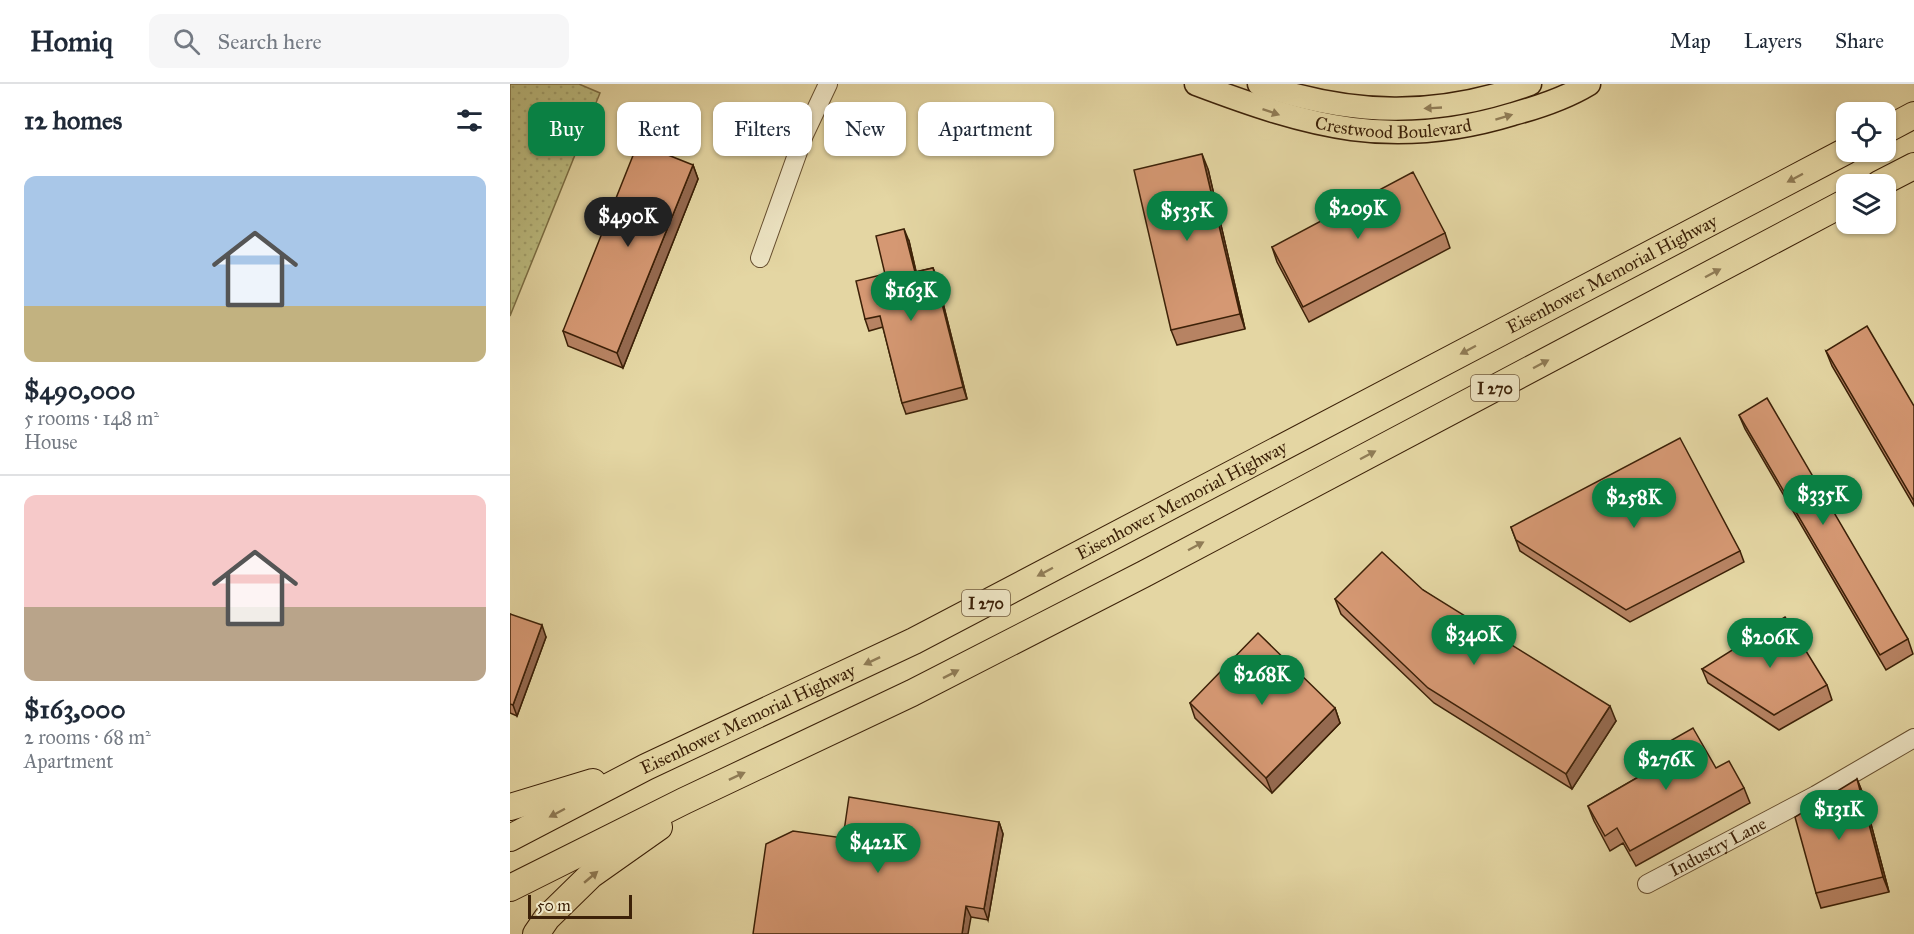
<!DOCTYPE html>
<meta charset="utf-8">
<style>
body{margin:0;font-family:"IM FELL Great Primer",serif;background:#f6f6f7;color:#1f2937;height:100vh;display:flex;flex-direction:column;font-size:22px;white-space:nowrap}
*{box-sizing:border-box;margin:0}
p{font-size:20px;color:#747a83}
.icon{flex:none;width:33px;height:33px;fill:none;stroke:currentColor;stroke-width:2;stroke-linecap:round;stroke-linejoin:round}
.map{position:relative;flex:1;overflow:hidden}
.panel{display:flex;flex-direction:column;background:#fff;width:510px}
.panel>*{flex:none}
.top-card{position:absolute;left:18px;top:18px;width:570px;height:54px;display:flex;gap:12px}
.controls{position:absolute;left:1326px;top:18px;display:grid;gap:12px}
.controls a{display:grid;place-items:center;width:60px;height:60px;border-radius:12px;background:#fff;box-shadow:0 2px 4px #0004;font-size:30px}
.scale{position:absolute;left:18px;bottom:15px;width:104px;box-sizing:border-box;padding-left:6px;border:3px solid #3c2108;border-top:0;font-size:16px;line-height:21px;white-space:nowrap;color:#3c2108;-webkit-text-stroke:4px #ede4c3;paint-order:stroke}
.price{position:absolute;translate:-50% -51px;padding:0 14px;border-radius:21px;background:#0b8043;color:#fff;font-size:20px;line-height:39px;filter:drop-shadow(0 2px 3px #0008)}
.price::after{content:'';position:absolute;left:50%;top:36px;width:18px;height:14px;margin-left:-9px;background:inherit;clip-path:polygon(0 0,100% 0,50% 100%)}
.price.selected{background:#222;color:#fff}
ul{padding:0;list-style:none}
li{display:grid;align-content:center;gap:12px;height:318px;padding:0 24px}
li+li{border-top:2px solid #e0e1e3}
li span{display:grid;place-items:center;height:186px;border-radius:12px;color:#555}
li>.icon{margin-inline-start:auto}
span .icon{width:108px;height:108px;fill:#fffc;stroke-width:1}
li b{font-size:26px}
h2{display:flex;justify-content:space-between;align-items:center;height:72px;padding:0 24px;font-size:26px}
.pill{padding:0 21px;border-radius:12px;background:#fff;box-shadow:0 2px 4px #0004;font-size:21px;line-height:54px}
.pill.selected{background:#0b8043;color:#fff}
header{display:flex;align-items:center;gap:36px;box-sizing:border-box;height:84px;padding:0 30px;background:#fff;border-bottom:2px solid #e0e1e3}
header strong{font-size:28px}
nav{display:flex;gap:33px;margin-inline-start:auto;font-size:21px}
.search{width:420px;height:54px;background:#f6f6f7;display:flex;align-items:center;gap:15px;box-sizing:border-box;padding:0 21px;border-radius:12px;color:#747a83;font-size:22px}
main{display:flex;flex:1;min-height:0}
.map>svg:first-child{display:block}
.grass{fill:url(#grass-dots);stroke:#7c6e44;stroke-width:1.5}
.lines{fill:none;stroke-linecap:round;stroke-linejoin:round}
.minor-casing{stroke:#664e2f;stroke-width:20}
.major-casing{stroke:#3c2108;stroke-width:25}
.highway-casing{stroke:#3c2108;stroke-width:28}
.minor{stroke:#ede4c3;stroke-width:18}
.major{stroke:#e4d6a3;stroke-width:22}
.highway{stroke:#e4d6a3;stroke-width:26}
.wall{fill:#b78363;stroke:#3c2108;stroke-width:1.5}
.shaded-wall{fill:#956a50;stroke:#3c2108;stroke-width:1.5}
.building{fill:#d59873;stroke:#3c2108;stroke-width:1.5}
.oneway{fill:#907c56}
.labels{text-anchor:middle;stroke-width:5;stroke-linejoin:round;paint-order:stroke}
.shield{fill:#ede4c3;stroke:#715c40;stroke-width:1.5}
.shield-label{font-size:16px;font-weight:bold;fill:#3c2108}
.street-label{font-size:18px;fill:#3c2108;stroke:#ede4c3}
</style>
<header>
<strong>Homiq</strong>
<div class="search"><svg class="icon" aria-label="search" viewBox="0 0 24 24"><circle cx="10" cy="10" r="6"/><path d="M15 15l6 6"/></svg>Search here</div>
<nav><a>Map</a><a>Layers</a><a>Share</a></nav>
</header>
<main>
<section class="panel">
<h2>12 homes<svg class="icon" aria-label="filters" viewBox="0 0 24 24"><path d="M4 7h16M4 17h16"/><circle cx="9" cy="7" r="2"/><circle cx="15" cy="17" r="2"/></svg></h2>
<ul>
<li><span style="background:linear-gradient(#a9c7e8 70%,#c2b280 0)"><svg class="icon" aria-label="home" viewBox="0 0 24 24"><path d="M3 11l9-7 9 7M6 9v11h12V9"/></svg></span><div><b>$490,000</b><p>5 rooms · 148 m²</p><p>House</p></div></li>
<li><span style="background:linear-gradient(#f6c9c9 60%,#b9a48a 0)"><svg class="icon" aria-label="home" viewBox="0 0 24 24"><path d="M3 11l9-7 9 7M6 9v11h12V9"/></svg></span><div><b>$163,000</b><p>2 rooms · 68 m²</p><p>Apartment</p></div></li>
</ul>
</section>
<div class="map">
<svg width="1404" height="850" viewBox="0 0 1404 850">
<defs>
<pattern id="grass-dots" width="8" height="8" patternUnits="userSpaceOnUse" patternTransform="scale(1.5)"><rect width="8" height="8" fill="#bcbc80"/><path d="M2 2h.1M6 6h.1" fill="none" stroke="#a2a16d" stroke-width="1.8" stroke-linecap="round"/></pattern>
</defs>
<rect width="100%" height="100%" fill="#e4d6a3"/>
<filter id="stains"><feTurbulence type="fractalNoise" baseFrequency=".00333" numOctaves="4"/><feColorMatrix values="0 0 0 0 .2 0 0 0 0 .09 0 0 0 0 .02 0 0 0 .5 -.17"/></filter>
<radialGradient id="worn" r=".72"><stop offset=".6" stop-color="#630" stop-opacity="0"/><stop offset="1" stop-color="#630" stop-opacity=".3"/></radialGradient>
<!-- grass -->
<path class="grass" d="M0 0H69L90 9 0 232Z"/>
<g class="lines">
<defs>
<g id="minor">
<path d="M250 174 294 51 318 0"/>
<path id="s1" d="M1137 800 1306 711 1404 654"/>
</g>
<g id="major">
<path id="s2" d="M686 0C800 43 882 67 1003 30 1029 23 1056 14 1079 0"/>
<path d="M749 0C842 32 927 34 1020 0"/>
</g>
<g id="highway">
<path d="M1376 46 1404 31"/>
<path d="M1369 100 1404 82"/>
<path d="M0 723 83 698"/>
<path id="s3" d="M0 754 136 683 404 557 1336 67"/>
<path d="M0 804 174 717 402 609 634 490 1336 118"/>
<path d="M26 850 37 834 81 791 149 743"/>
</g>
</defs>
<!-- minor casing -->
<use href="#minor" class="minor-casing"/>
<!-- major casing -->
<use href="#major" class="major-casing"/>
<!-- highway casing -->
<use href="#highway" class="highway-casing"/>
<!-- minor -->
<use href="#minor" class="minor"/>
<!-- major -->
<use href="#major" class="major"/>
<!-- highway -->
<use href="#highway" class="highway"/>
</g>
<!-- wall -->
<path class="wall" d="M183 81 188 95 113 284 58 262 53 247Z
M698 85 735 245 667 261 661 246Z
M935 149 940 164 799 238 767 178 762 163Z
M399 157 406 188 423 184 427 195 457 315 396 330 392 319 373 243 359 247 355 235 375 190Z
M1316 267 1404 322V422L1322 282Z
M1229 331 1398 555 1403 570 1376 586 1235 345Z
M1001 443 1230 467 1234 478 1120 538 1010 467Z
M913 506 1106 637 1062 705 924 619 831 530 825 515Z
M0 530 36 553 7 632 0 629Z
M1192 585 1317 601 1322 616 1269 646 1198 599Z
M680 619 825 624 830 639 762 709 685 634Z
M1125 677 1206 684 1234 704 1240 719 1126 782 1113 759 1100 767 1084 737 1078 722 1130 692Z
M1347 695 1353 710 1379 808 1311 824 1306 809Z
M489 738 493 750 478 836 461 833 333 754Z"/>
<!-- shaded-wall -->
<path class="shaded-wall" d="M692 70 698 85 735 245 730 230Z
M183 81 188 95 113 284 107 269Z
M394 145 399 157 409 200 405 188Z
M423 184 427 195 457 315 453 303Z
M32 541 36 553 7 632 3 621Z
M1100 622 1106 637 1062 705 1056 690Z
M825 624 830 639 762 709 756 694Z
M1347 695 1353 710 1379 808 1373 793Z
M489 738 493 750 478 836 474 825Z
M456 822 461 833 458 850H452Z"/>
<!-- building -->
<path class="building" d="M128 59 183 81 107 269 53 247Z
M692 70 730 230 661 246 624 86Z
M903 88 935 149 793 223 762 163Z
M394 145 405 188 423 184 453 303 392 319 370 232 355 235 346 197 375 190 366 152Z
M1357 242 1404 322V417L1316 267Z
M1257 314 1398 555 1370 571 1229 331Z
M1170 354 1230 467 1116 526 1006 456 1001 443Z
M872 468 913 506 1100 622 1056 690 918 604 825 515Z
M0 530 32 541 3 621 0 620Z
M1275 533 1317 601 1264 631 1192 585Z
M748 549 825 624 756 694 680 619Z
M1183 644 1206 684 1219 677 1234 704 1120 767 1107 744 1095 752 1078 722 1132 691 1125 677Z
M1347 695 1373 793 1306 809 1285 733Z
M339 713 489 738 474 825 456 822 452 850H243L256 760 283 747 333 754Z"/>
<!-- one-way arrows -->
<defs><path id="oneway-solid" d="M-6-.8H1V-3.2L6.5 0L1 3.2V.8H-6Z" transform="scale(1.5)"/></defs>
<g class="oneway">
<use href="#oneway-solid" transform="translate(923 24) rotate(177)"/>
<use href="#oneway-solid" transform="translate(761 28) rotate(19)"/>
<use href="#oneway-solid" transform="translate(994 33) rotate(-17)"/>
<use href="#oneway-solid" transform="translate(1285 94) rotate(152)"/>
<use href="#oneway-solid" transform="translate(1203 189) rotate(-28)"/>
<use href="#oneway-solid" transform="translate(958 266) rotate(152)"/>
<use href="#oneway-solid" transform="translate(1031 280) rotate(-28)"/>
<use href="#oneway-solid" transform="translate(858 371) rotate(-28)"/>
<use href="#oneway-solid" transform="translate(686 462) rotate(-28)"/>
<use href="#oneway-solid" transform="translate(535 488) rotate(152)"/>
<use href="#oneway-solid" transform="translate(362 577) rotate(155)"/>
<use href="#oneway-solid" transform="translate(441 590) rotate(-27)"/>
<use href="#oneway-solid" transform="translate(227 692) rotate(-25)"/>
<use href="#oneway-solid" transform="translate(47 729) rotate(152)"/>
<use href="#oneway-solid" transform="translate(81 793) rotate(-40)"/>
</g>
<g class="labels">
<!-- shield labels -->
<g class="shield">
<rect x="961" y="291" width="48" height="26" rx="4.5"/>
<rect x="452" y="506" width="48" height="26" rx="4.5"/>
</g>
<g class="shield-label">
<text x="985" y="310">I 270</text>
<text x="476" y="525">I 270</text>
</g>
<!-- street labels -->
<g class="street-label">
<text dy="6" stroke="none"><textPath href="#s2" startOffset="204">Crestwood Boulevard</textPath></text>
<text dy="6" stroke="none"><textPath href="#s3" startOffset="1238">Eisenhower Memorial Highway</textPath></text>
<text dy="6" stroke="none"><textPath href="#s3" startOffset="752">Eisenhower Memorial Highway</textPath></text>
<text dy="6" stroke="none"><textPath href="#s3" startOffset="266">Eisenhower Memorial Highway</textPath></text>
<text dy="6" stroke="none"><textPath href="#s1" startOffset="80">Industry Lane</textPath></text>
</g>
</g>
<rect width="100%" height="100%" filter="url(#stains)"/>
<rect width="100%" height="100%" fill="url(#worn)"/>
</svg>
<div class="controls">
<a><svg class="icon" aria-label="locate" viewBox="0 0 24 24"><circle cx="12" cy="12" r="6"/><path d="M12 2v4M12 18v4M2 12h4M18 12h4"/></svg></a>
<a><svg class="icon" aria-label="layers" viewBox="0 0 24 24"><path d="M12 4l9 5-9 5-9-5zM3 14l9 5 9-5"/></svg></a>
</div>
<div class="scale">50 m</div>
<b class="price" style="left:848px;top:156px">$209K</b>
<b class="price" style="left:677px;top:158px">$535K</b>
<b class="price selected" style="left:118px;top:164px">$490K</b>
<b class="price" style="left:401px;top:238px">$163K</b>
<b class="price" style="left:1313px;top:442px">$335K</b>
<b class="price" style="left:1124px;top:445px">$258K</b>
<b class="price" style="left:964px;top:582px">$340K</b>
<b class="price" style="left:1260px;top:585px">$206K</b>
<b class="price" style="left:752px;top:622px">$268K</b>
<b class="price" style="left:1156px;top:707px">$276K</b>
<b class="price" style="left:1329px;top:757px">$131K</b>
<b class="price" style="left:368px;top:790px">$422K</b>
<div class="top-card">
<a class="pill selected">Buy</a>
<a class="pill">Rent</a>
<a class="pill">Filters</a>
<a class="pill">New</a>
<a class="pill">Apartment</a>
</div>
</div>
</main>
